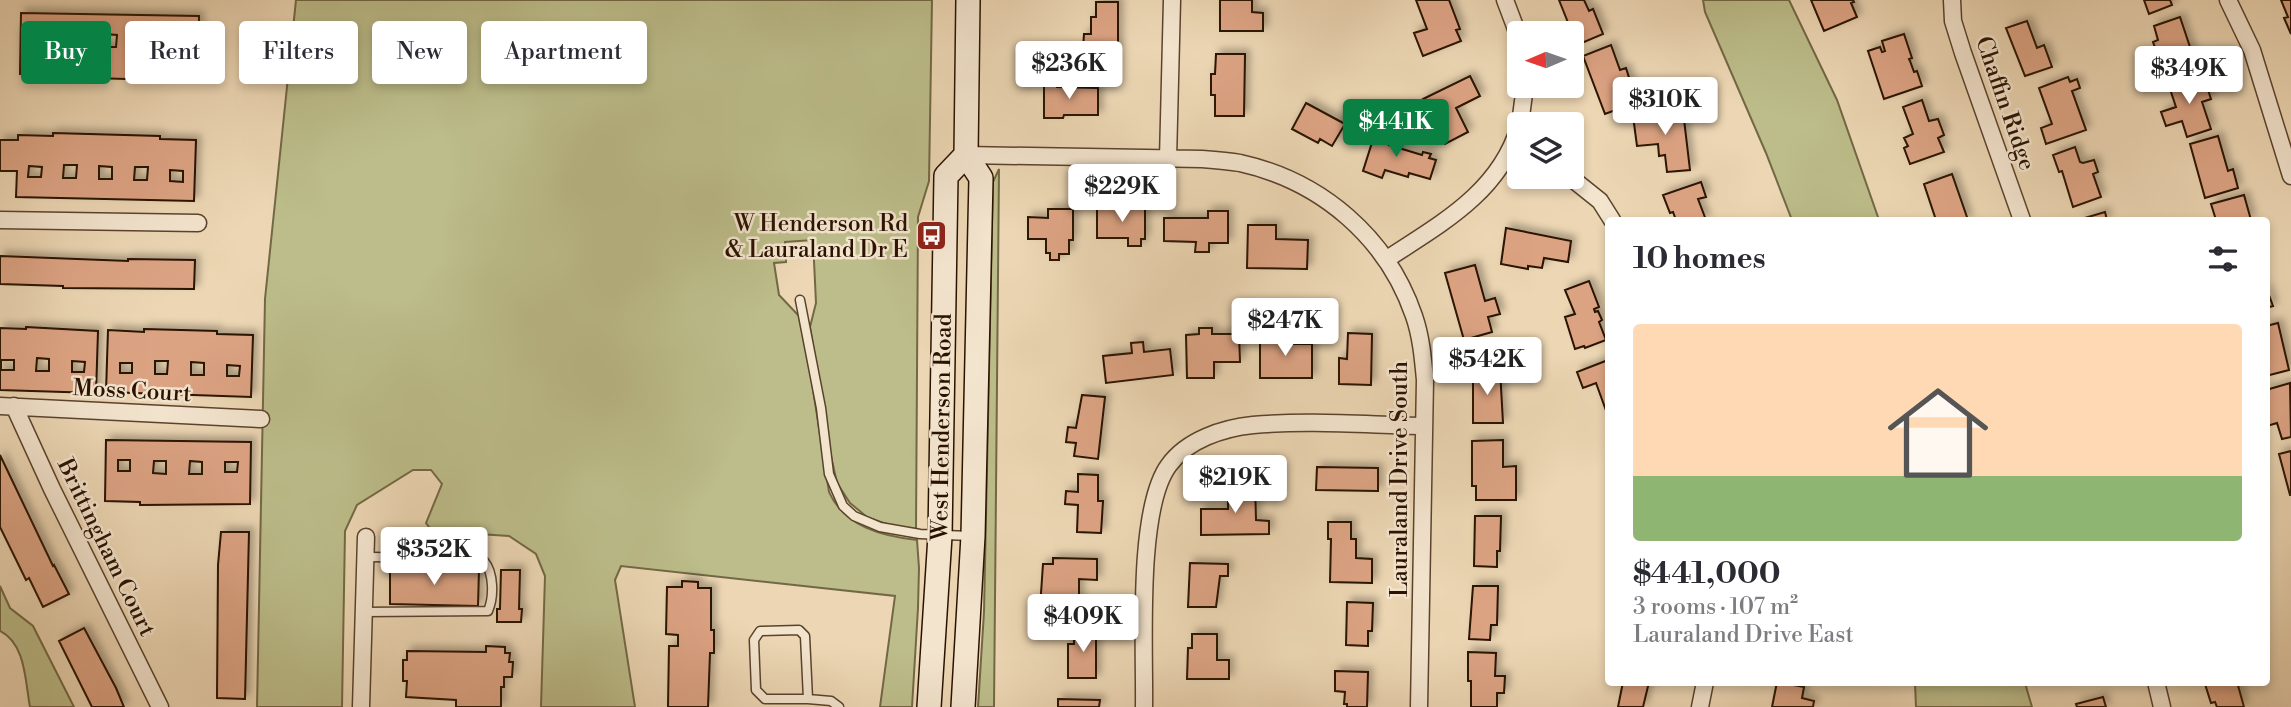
<!DOCTYPE html>
<meta charset="utf-8">
<style>
body{margin:0;font-family:"Libre Bodoni",serif;background:#f7f7f7;color:#2b2b33;height:100vh;display:flex;flex-direction:column;font-size:26px;white-space:nowrap}
*{box-sizing:border-box;margin:0}
p{font-size:23px;color:#7c7c81}
.icon{flex:none;width:38px;height:38px;fill:none;stroke:currentColor;stroke-width:2;stroke-linecap:round;stroke-linejoin:round}
.map{position:relative;flex:1;overflow:hidden}
.drawer{position:absolute;left:1605px;top:217px;width:665px;height:469px;display:flex;flex-direction:column;background:#fff;border-radius:7px;box-shadow:0 4px 10px #0003}
.drawer>*{flex:none}
.banner{position:absolute;left:21px;top:21px;width:665px;height:63px;display:flex;gap:14px}
.needle{width:46px;rotate:268deg}
.controls{position:absolute;left:1507px;top:21px;display:grid;gap:14px}
.controls a{display:grid;place-items:center;width:77px;height:77px;border-radius:7px;background:#fff;box-shadow:0 4px 10px #0003;font-size:35px}
.price{position:absolute;translate:-50% -60px;padding:0 16px;border-radius:7px;background:#fff;color:#222;font-size:23px;line-height:46px;filter:drop-shadow(0 2px 4px #0008)}
.price::after{content:'';position:absolute;left:50%;top:42px;width:21px;height:16px;margin-left:-10px;background:inherit;clip-path:polygon(0 0,100% 0,50% 100%)}
.price.selected{background:#0b8043;color:#fff}
ul{padding:0;list-style:none}
li{display:grid;align-content:center;gap:14px;height:371px;padding:0 28px}
li+li{border-top:2px solid #e1e1e2}
li span{display:grid;place-items:center;height:217px;border-radius:7px;color:#555}
li>.icon{margin-inline-start:auto}
span .icon{width:126px;height:126px;fill:#fffc;stroke-width:1}
li b{font-size:30px}
h2{display:flex;justify-content:space-between;align-items:center;height:84px;padding:0 28px;font-size:30px}
.tag{padding:0 24px;border-radius:7px;background:#fff;box-shadow:0 4px 10px #0003;font-size:24px;line-height:63px}
.tag.selected{background:#0b8043;color:#fff}
.map>svg:first-child{display:block}
.green{fill:#bcbd8a;stroke:#736845;stroke-width:2}
.building{fill:#dca383;stroke:#2a1200;stroke-width:2;fill-rule:evenodd;filter:url(#shadow)}
.lines{fill:none;stroke-linecap:round;stroke-linejoin:round}
.lane-casing{stroke:#5a432d;stroke-width:11}
.street-casing{stroke:#5a432d;stroke-width:19}
.secondary-casing{stroke:#2a1200;stroke-width:26}
.lane{stroke:#f3e4ce;stroke-width:8}
.street{stroke:#f3e4ce;stroke-width:16}
.secondary{stroke:#f3e4ce;stroke-width:23}
.labels{text-anchor:middle;stroke-width:5;stroke-linejoin:round;paint-order:stroke}
.street-label{font-size:23px;fill:#2a1200;stroke:#f3e4ce}
.poi-label{font-size:23px;fill:#2a1200;stroke:#f3e4ce;text-anchor:end}
</style>
<div class="map">
<svg width="2291" height="707" viewBox="0 0 2291 707">
<defs>
<filter id="shadow"><feDropShadow dx="4.5" dy="-4.5" stdDeviation="3.5" flood-color="#0004"/></filter>
</defs>
<rect width="100%" height="100%" fill="#ecd6b3"/>
<filter id="stains"><feTurbulence type="fractalNoise" baseFrequency=".00286" numOctaves="4"/><feColorMatrix values="0 0 0 0 .2 0 0 0 0 .09 0 0 0 0 .02 0 0 0 .5 -.17"/></filter>
<radialGradient id="worn" r=".72"><stop offset=".6" stop-color="#630" stop-opacity="0"/><stop offset="1" stop-color="#630" stop-opacity=".3"/></radialGradient>
<!-- green -->
<path class="green" d="M296 0H932L929 181 918 217 916 529 889 525 867 517 850 503 837 483 831 456 810 327 816 303 813 240 785 242 786 262 774 263 779 295 799 316 811 377 829 492C845 527 882 536 917 540L919 568 918 608 912 707H880L895 596 621 566 615 580 635 707H541L545 576 536 554 509 536 432 531 426 523 442 484 431 470H413L357 505 345 531 342 707H257L265 299Z
M1703 0H1789L1837 100 1879 220H1792L1766 153 1705 12Z
M999 169 994 707H978L984 612 993 182Z
M0 586 10 608 33 626 74 707H30C25 681 26 644 0 631Z
M1915 683H2025L2032 707H1916Z"/>
<!-- building -->
<path class="building" d="M1220 0H1252V12L1263 13V31H1220Z
M1416 0H1449L1460 29 1456 30 1461 41 1423 56 1414 33 1427 29Z
M1559 0H1584L1589 11 1593 9 1603 34 1577 45Z
M1811 0H1853L1854 2 1851 3 1857 17 1824 31Z
M2144 0H2170L2172 5 2149 14Z
M2281 0H2291V34L2284 18 2288 17Z
M1096 2H1118V50L1083 49 1084 34H1091V17H1096Z
M21 13 199 16 198 77H162V80L56 77 55 75 20 74ZM33 32 45 33V44L32 43ZM68 33 81 34V47L68 46ZM104 34 117 35 116 47H103ZM139 35H152L151 48H139ZM174 35 187 36V46H174Z
M2180 17 2196 65 2170 73 2162 51 2157 53 2153 42 2158 40 2154 26Z
M2027 21 2037 48 2044 45 2052 67 2025 76 2006 28Z
M1904 34 1912 58 1909 59 1910 61 1914 72 1917 71 1922 86 1884 99 1868 51 1880 47 1882 52 1885 51 1882 41Z
M1611 45 1620 70 1626 68 1631 84 1626 86 1632 104 1605 114 1583 56Z
M1216 54H1245L1244 116H1215V95H1211V74H1215Z
M2203 75 2211 99 2202 102 2211 129 2187 137 2182 121 2166 126 2161 112 2176 107 2169 86Z
M1470 76 1480 96 1456 108 1468 132 1445 144 1423 99Z
M2068 77 2070 82 2077 79 2080 88 2072 91 2086 130 2046 144 2041 128 2052 124 2039 88Z
M1044 80H1057V87L1098 88V115H1064L1063 118H1044Z
M1922 100 1929 121 1938 119 1944 135 1938 138 1944 152 1910 164 1904 148 1908 146 1904 138 1913 134 1903 107Z
M1306 103 1345 124 1332 146 1320 139 1318 143 1292 129Z
M1683 111 1690 170 1667 172 1665 155 1659 156 1658 144 1637 146 1633 116Z
M1376 130 1392 135 1389 145 1422 155 1423 152 1431 154 1429 158 1436 160 1430 179 1409 173 1408 177 1385 170 1382 178 1363 171Z
M53 133 160 136V139L196 140 194 201 16 197 17 171H0V140H18V135L53 136ZM64 165H77L76 178H63ZM29 166 42 167 41 177H28ZM99 166 112 167V179H99ZM135 167H148L147 180H134ZM170 170 183 171V182L170 181Z
M2218 136 2228 171 2233 169 2238 188 2205 198 2190 144Z
M2075 147 2080 162 2083 163 2094 160 2098 172 2093 174 2101 197 2073 207 2062 171 2059 172 2053 155Z
M1952 174 1968 220H1936L1924 184Z
M1701 182 1706 197 1698 199 1706 220H1676L1673 212 1670 213 1663 195Z
M2244 195 2251 220H2216L2211 204Z
M1126 207H1145V239H1141V246H1128V238H1097V208Z
M1048 209H1073V240H1069V254H1059V260H1050V253H1046V239H1028V217L1048 218Z
M1208 211H1228V243H1209V252H1195L1196 242 1164 241V218H1208Z
M2105 212 2107 220H2078Z
M1248 225H1276V239L1308 240 1307 269 1247 268Z
M1506 228 1571 241 1568 262 1544 258 1542 268 1528 266V269L1501 264Z
M0 256 128 261V259L195 260 194 289 63 288V286L0 284Z
M1475 265 1485 301 1495 298 1500 314 1488 317 1492 332 1464 340 1445 273Z
M1589 281 1599 307 1594 309 1595 312 1598 311 1602 320 1599 322 1606 340 1585 348 1584 346 1575 349 1565 317 1575 314 1565 290Z
M2266 287 2273 306 2266 308Z
M2278 323 2289 370 2266 376V326Z
M26 327 98 331 96 393 0 390V328L26 329ZM37 358 49 359V371H36ZM1 360H14V370H1ZM72 361 85 362 84 372H72Z
M1199 328H1212V334H1239L1240 362H1214V378H1187L1186 335 1199 334Z
M144 329 217 331V334L253 335 251 397 106 392 108 330 144 332ZM155 361H168L167 374H155ZM191 362 204 363V375H191ZM120 363H132V373H120ZM227 365 240 366 239 376H227Z
M1348 333 1372 334 1371 385 1339 384V358L1347 359Z
M1260 334H1293V344H1312V378H1260Z
M1143 342 1144 352 1170 349 1173 375 1106 383 1103 356 1132 353 1131 343Z
M1608 360V416L1596 383 1583 388 1577 372Z
M1473 369 1500 370 1503 423H1473Z
M2290 383 2291 437 2282 439 2277 423 2267 426 2266 404 2269 403 2266 390Z
M1082 395 1105 397 1098 459 1074 456 1076 443 1066 442 1068 427 1076 428Z
M106 440 251 442 250 504 140 505V502L105 501ZM118 460H130V471H118ZM154 461H166V474L153 473ZM190 461 202 462V474H189ZM225 462H238L237 472H225Z
M1503 440V467L1516 466V500H1476V486H1472V441Z
M2291 451V495H2290L2279 454Z
M0 455 53 566 54 565 69 594 43 607 29 578 26 580 0 527Z
M1317 467 1378 468V491L1316 490Z
M1078 474 1098 475V501H1103L1101 533 1077 532 1078 505 1065 504 1066 491 1078 492Z
M1228 484H1255L1256 520 1269 521V534L1201 535V509H1228Z
M1475 516H1501L1500 551H1497V567L1474 566Z
M1328 522H1351V539H1356V558L1372 559V583L1330 582 1331 539H1328Z
M221 532H249L245 699 217 698 218 565Z
M1053 558 1097 559V580L1079 579V608H1040L1043 564H1053Z
M1190 563 1228 564V576H1220L1216 607H1188Z
M390 568 479 569 478 606 390 604Z
M501 570H520L519 609H522L521 622H497V609H500Z
M682 581 698 582V588H711V630H714V653H710L708 707H668L669 646H678V635L666 634 667 587H682Z
M1473 586H1498L1497 625H1491L1490 640 1469 639Z
M1347 602 1373 603 1372 631H1368V646L1346 645Z
M1074 627H1096V678H1068V644H1074Z
M84 628 116 688 124 707H92L59 641Z
M1192 634H1217V660H1229V679H1187L1188 648H1192Z
M486 646 505 647V653H510L509 662H513L512 677H504V687H501V707H456V700L406 697 407 681H403V660H407V651L486 652Z
M1468 652 1496 653 1495 676H1505L1504 693H1497V707H1471V681H1468Z
M1335 671 1368 672 1367 707H1347V704H1344L1345 692 1335 691Z
M1623 682H1649L1643 707H1618Z
M1777 682 1804 687 1802 698 1814 701 1813 707H1772Z
M2210 682H2237L2244 707H2217L2215 702 2211 703 2205 684Z
M2103 697 2106 707H2077L2076 704Z
M1058 699 1100 700 1099 707H1058Z"/>
<g class="lines">
<defs>
<path id="lane" d="M800 300 821 408 829 474 843 506 854 516 880 527 920 534 970 536
M364 612 488 611C494 597 494 573 484 561L471 558 366 557
M808 699H765L756 690 754 640 760 631 799 630 805 636 808 699 831 701 839 707"/>
<path id="street" d="M1505 0 1519 37
M1952 0 1953 21 1963 53 2022 220
M2228 0 2252 50 2291 176
M1520 124 1525 86
M966 155 1202 159C1215 160 1228 161 1240 163 1321 181 1387 237 1414 316 1421 336 1423 358 1425 380L1419 707
M1168 159 1172 0
M1570 177 1600 201 1612 220
M0 220 198 223
M1387 259C1440 224 1499 193 1519 127
M0 406 261 419
M14 406 52 489 160 707
M2156 682 2162 707
M361 707 366 537
M1144 707C1145 650 1136 509 1169 465 1187 440 1223 428 1253 425 1309 420 1368 425 1424 426
M1700 707 1705 682"/>
<path id="secondary" d="M929 707 940 536 946 176 966 155
M963 707 973 536 981 178 966 155 968 0"/>
</defs>
<!-- lane casing -->
<use href="#lane" class="lane-casing"/>
<!-- street casing -->
<use href="#street" class="street-casing"/>
<!-- secondary casing -->
<use href="#secondary" class="secondary-casing"/>
<!-- lane -->
<use href="#lane" class="lane"/>
<!-- street -->
<use href="#street" class="street"/>
<!-- secondary -->
<use href="#secondary" class="secondary"/>
</g>
<!-- icons -->
<defs>
<symbol id="bus-square" viewBox="-11 -11 22 22"><rect x="-9" y="-9" width="18" height="18" rx="4" fill="#8f2418" stroke="#f3e4ce"/><path d="M-5-6H5V4H4V6H2V4H-2V6H-4V4H-5ZM-3.5-4V0h7V-4ZM-3.5 1.2v1.5H-2V1.2ZM2 1.2v1.5H3.5V1.2Z" fill="#fff"/></symbol>
</defs>
<g fill-rule="evenodd">
<use href="#bus-square" x="914" y="218" width="35" height="35"/>
</g>
<g class="labels">
<!-- street labels -->
<g class="street-label">
<text transform="translate(2006 103) rotate(71)" y="8">Chaffin Ridge</text>
<text transform="translate(132 390) rotate(3)" y="8">Moss Court</text>
<text transform="translate(941 427) rotate(-89)" y="8">West Henderson Road</text>
<text transform="translate(1399 479) rotate(-90)" y="8">Lauraland Drive South</text>
<text transform="translate(107 547) rotate(64)" y="8">Brittingham Court</text>
</g>
<!-- poi labels -->
<g class="poi-label">
<text x="908" y="231">W Henderson Rd<tspan x="908" dy="26">&amp; Lauraland Dr E</tspan></text>
</g>
</g>
<rect width="100%" height="100%" filter="url(#stains)"/>
<rect width="100%" height="100%" fill="url(#worn)"/>
</svg>
<div class="controls">
<a><svg class="needle" viewBox="-14 -14 28 28"><path d="M0-13l5 13h-10z" fill="#e53935"/><path d="M0 13l5-13h-10z" fill="#7c7c81"/></svg></a>
<a><svg class="icon" aria-label="layers" viewBox="0 0 24 24"><path d="M12 4l9 5-9 5-9-5zM3 14l9 5 9-5"/></svg></a>
</div>
<b class="price" style="left:1069px;top:101px">$236K</b>
<b class="price" style="left:2189px;top:106px">$349K</b>
<b class="price" style="left:1665px;top:137px">$310K</b>
<b class="price selected" style="left:1396px;top:159px">$441K</b>
<b class="price" style="left:1122px;top:224px">$229K</b>
<b class="price" style="left:1285px;top:358px">$247K</b>
<b class="price" style="left:1487px;top:397px">$542K</b>
<b class="price" style="left:1235px;top:515px">$219K</b>
<b class="price" style="left:434px;top:587px">$352K</b>
<b class="price" style="left:1083px;top:654px">$409K</b>
<div class="banner">
<a class="tag selected">Buy</a>
<a class="tag">Rent</a>
<a class="tag">Filters</a>
<a class="tag">New</a>
<a class="tag">Apartment</a>
</div>
<section class="drawer">
<h2>10 homes<svg class="icon" aria-label="filters" viewBox="0 0 24 24"><path d="M4 7h16M4 17h16"/><circle cx="9" cy="7" r="2"/><circle cx="15" cy="17" r="2"/></svg></h2>
<ul>
<li><span style="background:linear-gradient(#ffd9b3 70%,#8fb573 0)"><svg class="icon" aria-label="home" viewBox="0 0 24 24"><path d="M3 11l9-7 9 7M6 9v11h12V9"/></svg></span><div><b>$441,000</b><p>3 rooms · 107 m²</p><p>Lauraland Drive East</p></div></li>
</ul>
</section>
</div>
